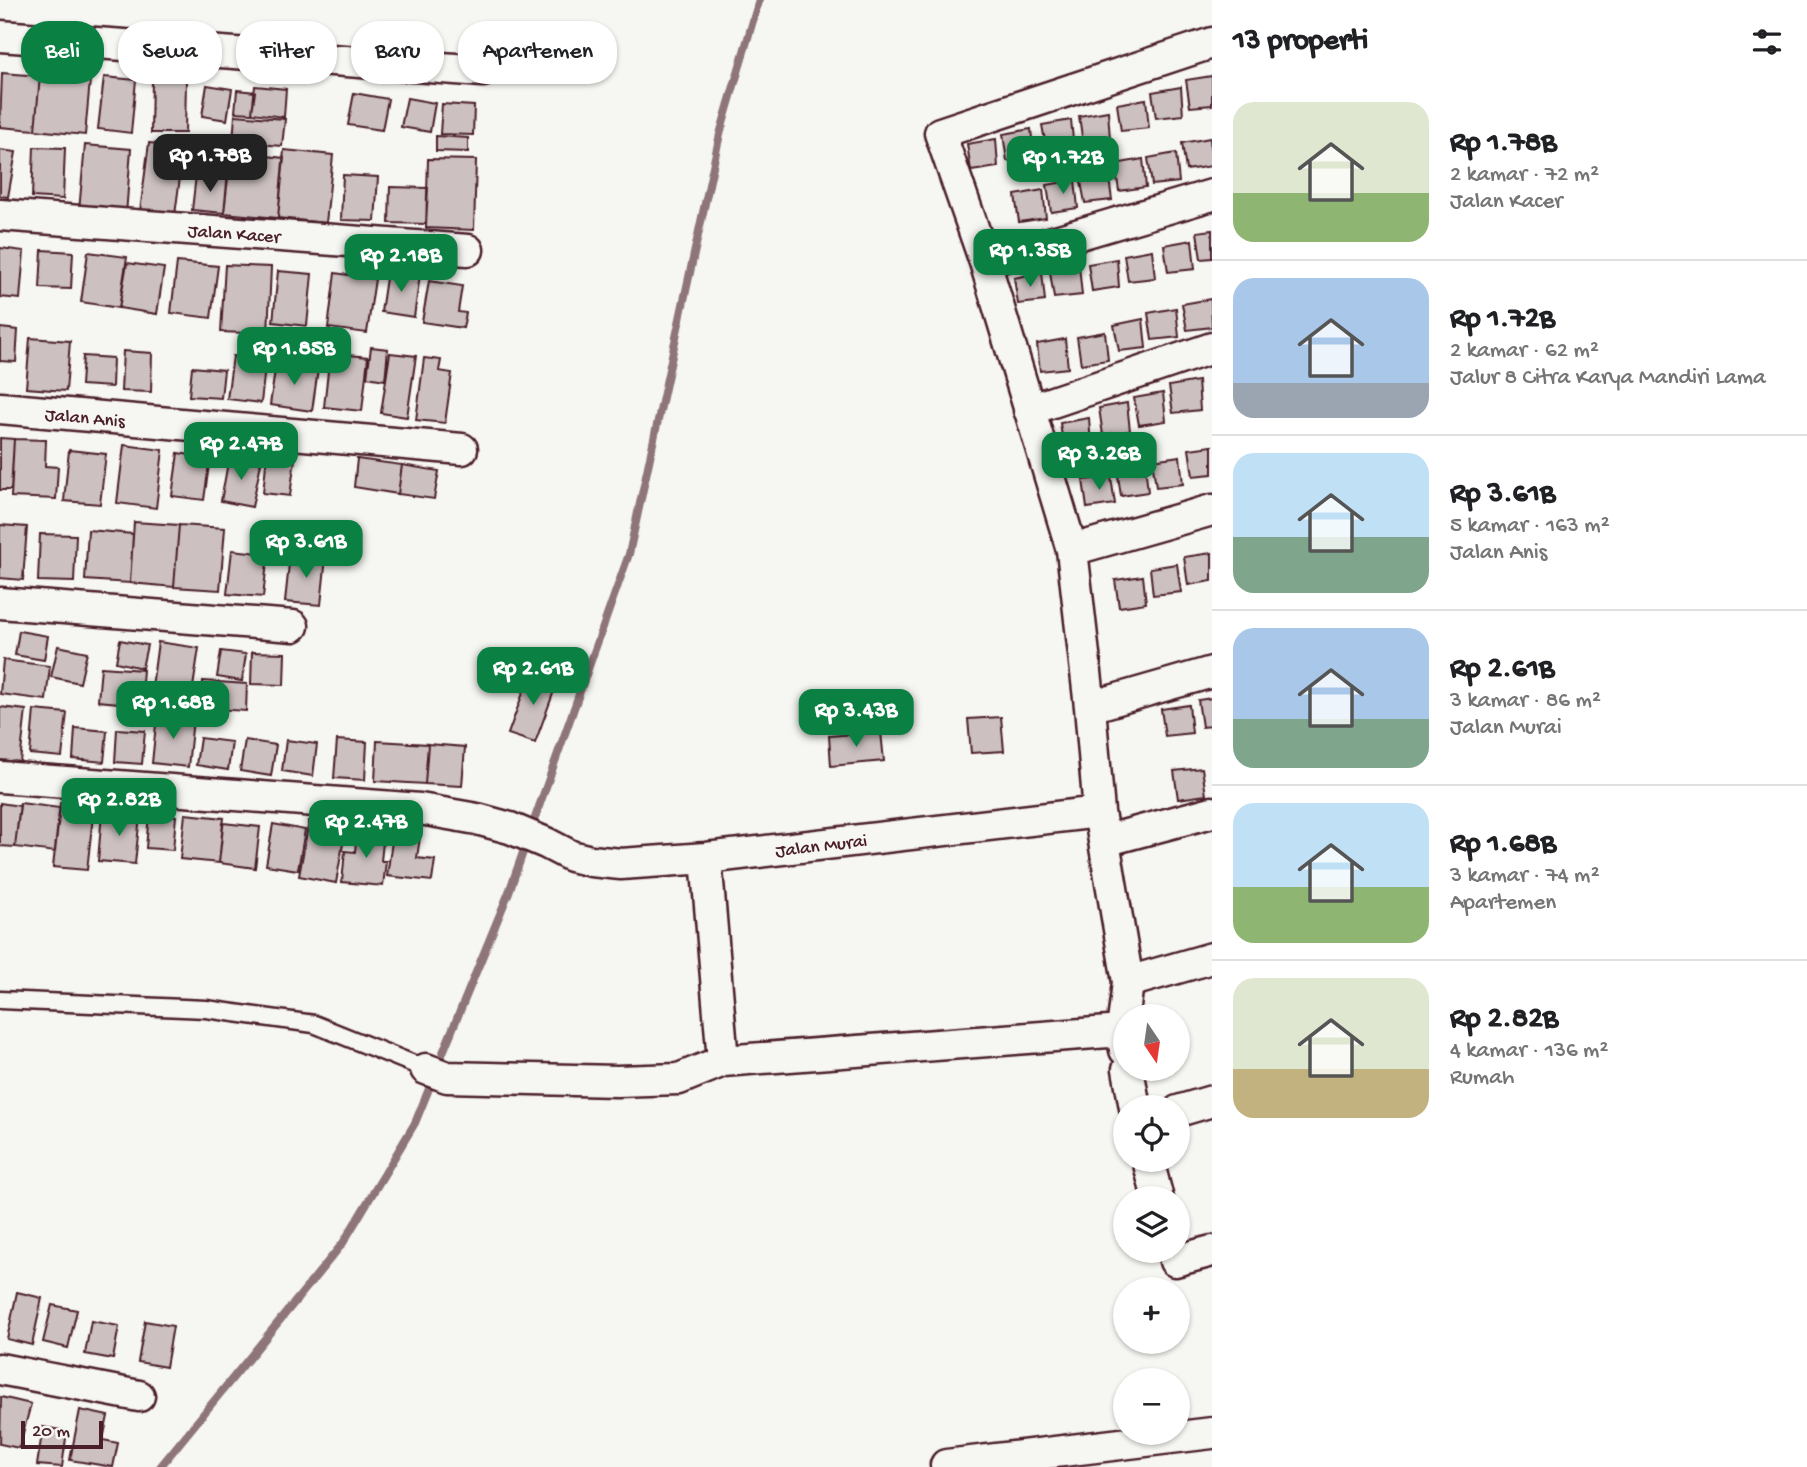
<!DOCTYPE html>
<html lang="id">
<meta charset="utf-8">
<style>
body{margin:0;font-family:"Gochi Hand",sans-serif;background:#f6f6f6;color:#202124;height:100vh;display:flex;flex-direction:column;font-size:26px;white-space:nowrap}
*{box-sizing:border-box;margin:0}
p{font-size:23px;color:#757577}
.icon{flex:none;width:38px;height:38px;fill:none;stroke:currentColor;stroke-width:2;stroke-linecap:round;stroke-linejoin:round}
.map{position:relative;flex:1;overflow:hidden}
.sheet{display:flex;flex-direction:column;background:#fff;width:595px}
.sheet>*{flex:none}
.guide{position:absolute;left:21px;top:21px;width:665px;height:63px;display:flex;gap:14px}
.needle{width:46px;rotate:167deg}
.fabs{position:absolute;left:1113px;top:1004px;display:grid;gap:14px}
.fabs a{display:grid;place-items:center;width:77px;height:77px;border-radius:50%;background:#fff;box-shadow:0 2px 5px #0004;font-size:35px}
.scale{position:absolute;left:21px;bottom:18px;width:82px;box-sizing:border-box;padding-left:7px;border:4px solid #4a1f2b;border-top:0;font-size:19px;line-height:24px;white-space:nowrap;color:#4a1f2b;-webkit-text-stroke:5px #f6f6f2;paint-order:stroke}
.price{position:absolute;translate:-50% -60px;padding:0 16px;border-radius:14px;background:#0b8043;color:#fff;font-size:23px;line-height:46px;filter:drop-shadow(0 2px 4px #0008)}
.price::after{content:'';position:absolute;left:50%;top:42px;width:21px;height:16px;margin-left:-10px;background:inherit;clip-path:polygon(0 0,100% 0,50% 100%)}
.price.on{background:#222;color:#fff}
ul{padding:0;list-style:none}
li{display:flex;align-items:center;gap:21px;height:175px;padding:0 21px}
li+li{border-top:2px solid #e0e0e0}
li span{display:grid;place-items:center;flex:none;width:196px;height:140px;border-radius:21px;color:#555}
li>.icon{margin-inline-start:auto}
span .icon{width:84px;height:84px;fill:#fffc;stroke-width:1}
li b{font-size:30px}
h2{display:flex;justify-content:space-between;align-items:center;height:84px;padding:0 21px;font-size:30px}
.chip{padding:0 24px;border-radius:28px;background:#fff;box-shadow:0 2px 5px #0004;font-size:24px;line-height:63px}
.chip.on{background:#0b8043;color:#fff}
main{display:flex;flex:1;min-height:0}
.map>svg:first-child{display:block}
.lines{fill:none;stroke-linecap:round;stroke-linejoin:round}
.stream{stroke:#8e747a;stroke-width:8}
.building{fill:#ccc1c0;stroke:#4a1f2b;stroke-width:2}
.lane-casing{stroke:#4a1f2b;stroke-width:21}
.street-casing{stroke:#4a1f2b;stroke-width:35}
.lane{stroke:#f6f6f2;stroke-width:16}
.street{stroke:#f6f6f2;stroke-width:30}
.labels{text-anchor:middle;stroke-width:5;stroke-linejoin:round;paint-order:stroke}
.street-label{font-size:19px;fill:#4a1f2b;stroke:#f6f6f2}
</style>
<main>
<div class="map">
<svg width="1212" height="1467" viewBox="0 0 1212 1467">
<rect width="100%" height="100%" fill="#f6f6f2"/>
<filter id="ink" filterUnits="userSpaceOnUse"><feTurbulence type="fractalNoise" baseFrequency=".0143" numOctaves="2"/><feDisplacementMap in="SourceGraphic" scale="14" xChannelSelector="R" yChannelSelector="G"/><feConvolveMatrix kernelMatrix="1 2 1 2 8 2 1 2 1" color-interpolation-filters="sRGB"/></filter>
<g filter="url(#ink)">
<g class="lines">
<!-- stream -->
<path class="stream" d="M531 829 629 554 720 134 759 0
M437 1067 509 892 527 841
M160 1467 343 1243 415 1123 433 1079"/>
</g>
<!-- building -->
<path class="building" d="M2 73 40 76 35 130 0 127Z
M40 76 90 80 85 135 35 130Z
M1212 76V105L1190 107 1186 80Z
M104 77 136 80 131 133 98 129Z
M152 80H186L185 133H151Z
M207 85 232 89 227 120 202 116Z
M255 86 286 89 284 117 252 113Z
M1181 87 1183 115 1156 118 1152 92Z
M237 90 255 92 252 113 235 112Z
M354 93 388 99 382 130 348 125Z
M407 98 435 103 430 132 401 127Z
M1146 99 1149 128 1121 131 1117 104Z
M442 104 474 106 473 135 440 134Z
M1108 111 1110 139 1083 143 1079 116Z
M235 115 285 119 282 146 233 142Z
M1071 120 1074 149 1047 152 1042 125Z
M1031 129 1034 158 1007 161 1003 134Z
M436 136 468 138V152L436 151Z
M1210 138 1212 166 1186 170 1182 143Z
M996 139 998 167 971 171 967 144Z
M149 143 184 147 175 215 140 211Z
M85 145 131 149 126 215 79 211Z
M34 147 65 148 63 199 32 197Z
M0 150 16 152 8 197 0 196Z
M284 150 333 155 326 223 278 218Z
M230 152 284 158 278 218 224 213Z
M1176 153 1179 182 1152 185 1148 158Z
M428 159 476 160 474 230 426 228Z
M1143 159 1146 187 1119 191 1115 164Z
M1108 171 1112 200 1085 203 1080 177Z
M196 175 228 178 224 213 192 210Z
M343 175 378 177 375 221 341 220Z
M1075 180 1078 208 1051 212 1047 185Z
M390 187 428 188 426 224 389 223Z
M1043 190 1046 218 1019 222 1015 195Z
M1212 230V258L1201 259 1197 232Z
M1192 240 1195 269 1168 272 1164 245Z
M0 248 24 251 20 299 0 297Z
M42 250 73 252 71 289 40 288Z
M1152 250 1155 278 1128 281 1124 255Z
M88 252 127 257 119 308 81 302Z
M1117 259 1119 287 1092 291 1088 264Z
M177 262 218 266 211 318 171 313Z
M127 263 164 268 157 314 119 308Z
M225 265 271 267 268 334 221 332Z
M1079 266 1082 295 1054 298 1050 272Z
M278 271 312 274 307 326 273 322Z
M387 271 420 275 414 317 381 312Z
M1042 272 1045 301 1018 304 1014 278Z
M335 273 375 279 367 333 328 328Z
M429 281 462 286 458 312 466 313 463 328 422 322Z
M1211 299 1212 327 1187 330 1182 304Z
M1176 308 1179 337 1152 340 1148 313Z
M1143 319 1146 348 1119 351 1114 325Z
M0 328 18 330 16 362 0 361Z
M1105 332 1108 360 1081 364 1077 337Z
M30 338 70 341 66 391 26 388Z
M1065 339 1068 368 1040 371 1037 344Z
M371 347 388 349 385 380 367 377Z
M123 351 152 353 151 392 121 391Z
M330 353 368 357 362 411 324 407Z
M390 353 416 356 407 417 381 413Z
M83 356 113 358 112 387 81 385Z
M233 356 266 358 261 403 227 399Z
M424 358 441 360 439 371 452 373 445 423 416 420Z
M276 363 318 369 312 411 270 405Z
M192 367 224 370 221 398 189 396Z
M1198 381 1200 410 1173 413 1169 386Z
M1163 393 1166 421 1139 425 1134 398Z
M1127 403 1130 431 1103 435 1099 408Z
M1089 418 1091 446 1064 450 1060 423Z
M0 438 14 439 11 490H0Z
M14 439 46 440 45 466 58 467 56 499 11 497Z
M124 445 163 450 156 508 117 503Z
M1212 446V474L1193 476 1189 449Z
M69 450 106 454 100 504 64 501Z
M178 453 210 458 204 500 172 496Z
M267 455 295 459 290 496 263 493Z
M1180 456 1183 484 1156 487 1152 460Z
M229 457 261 463 252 507 221 501Z
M357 459 402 465 398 494 354 487Z
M402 465 439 471 434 499 398 494Z
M1145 465 1148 492 1121 496 1117 469Z
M1111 477 1115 504 1087 508 1083 480Z
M134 522 179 525 174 587 130 583Z
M0 525 27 527 23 580 0 578Z
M179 525 225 528 220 590 174 587Z
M88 530 133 534 130 583 85 580Z
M40 534 76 535 74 582 38 581Z
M232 550 268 554 263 597 227 594Z
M1212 553V581L1188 585 1184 557Z
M290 554 326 557 321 605 285 602Z
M1177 564 1181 592 1153 595 1150 568Z
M1143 576 1146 603 1119 607 1115 580Z
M19 631 48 636 44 660 15 655Z
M120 640 147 645 142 668 116 662Z
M158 642 199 648 190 707 150 702Z
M58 646 87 652 80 683 51 677Z
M221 651 246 654 242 681 217 677Z
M252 652 285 653 284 685 251 684Z
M3 660 50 666 46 700 0 694Z
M101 667 143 670 140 705 98 701Z
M531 671 558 680 535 743 508 734Z
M203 681 247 684 246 711 201 708Z
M1212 698V726L1202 727 1198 700Z
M1189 705 1192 733 1165 736 1161 709Z
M0 707 26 710 20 762 0 760Z
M34 710 67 713 62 757 30 754Z
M157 715 193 719 188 767 152 763Z
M1001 717 1004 751 971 753 968 719Z
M75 728 107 731 104 762 73 759Z
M117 729 145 731 142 764 115 762Z
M881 732 884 761 831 766 829 736Z
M200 738 232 742 228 770 196 765Z
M245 740 276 745 271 776 240 771Z
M286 740 317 744 313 776 282 771Z
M337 740 367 742 365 780 334 778Z
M377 741 428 744 425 784 375 781Z
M428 744 465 747 462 786 425 784Z
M1202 768 1206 795 1178 799 1174 771Z
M0 803 20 806 15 847 0 846Z
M20 803 60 808 55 852 15 847Z
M60 803 94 807 87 870 53 867Z
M102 812 140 815 135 864 98 861Z
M149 813 176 816 173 850 146 848Z
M185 814 224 818 219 863 180 859Z
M395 820 422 823 417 858 435 860 432 881 387 876Z
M309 821 346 827 336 883 299 876Z
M223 823 260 827 255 868 219 863Z
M273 824 305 830 298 870 266 865Z
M357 830 384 833 381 861H386L383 886 342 882 345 851 355 852Z
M17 1292 42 1298 32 1345 7 1339Z
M52 1305 77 1310 68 1348 43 1342Z
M91 1321 119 1326 113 1359 85 1354Z
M145 1321 173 1326 166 1367 138 1362Z
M1 1397 31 1404 19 1448 0 1444Z
M80 1410 108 1416 103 1440 118 1443 113 1467 70 1460Z
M43 1427 67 1431 62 1467 37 1465Z"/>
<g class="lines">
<defs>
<path id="lane" d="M0 1000 206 1009 314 1024 426 1069"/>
<path id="street" d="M0 36 483 71
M0 215 468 250
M985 262 1212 195
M0 408 462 449
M1029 410 1212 348
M1072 550 1212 510
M0 603 293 626
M1090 707 1212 672
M0 777 420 809 477 819 510 828 546 843 571 856 591 861 621 864 706 858 1099 812
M1104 841 1212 812
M706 858 723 1061
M1128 982 1212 958
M1125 1050 1122 1031 1128 982 1099 812 1090 707 1072 550 985 262 940 133 1212 43
M426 1069 447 1077 617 1081 679 1079 723 1061 1122 1031
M1128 1069 1135 1108
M1178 1111 1212 1101
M1148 1160 1158 1199
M1173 1251 1175 1261 1212 1251
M0 1369 139 1396
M946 1465 1212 1433"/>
</defs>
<!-- lane casing -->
<use href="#lane" class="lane-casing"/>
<!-- street casing -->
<use href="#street" class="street-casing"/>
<!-- lane -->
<use href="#lane" class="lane"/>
<!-- street -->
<use href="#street" class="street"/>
</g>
</g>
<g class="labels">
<!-- street labels -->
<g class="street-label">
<text transform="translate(234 232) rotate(4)" y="7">Jalan Kacer</text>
<text transform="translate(85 416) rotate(5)" y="7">Jalan Anis</text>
<text transform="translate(821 844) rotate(-7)" y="7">Jalan Murai</text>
</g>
</g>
</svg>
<div class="fabs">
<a><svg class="needle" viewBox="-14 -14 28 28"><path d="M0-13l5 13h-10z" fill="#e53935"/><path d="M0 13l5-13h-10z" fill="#757577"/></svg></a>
<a><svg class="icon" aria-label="locate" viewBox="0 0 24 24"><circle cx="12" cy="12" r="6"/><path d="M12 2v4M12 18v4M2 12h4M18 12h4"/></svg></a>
<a><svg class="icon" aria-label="layers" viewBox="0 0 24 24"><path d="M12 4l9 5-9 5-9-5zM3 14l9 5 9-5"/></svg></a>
<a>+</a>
<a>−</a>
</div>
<div class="scale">20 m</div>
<b class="price on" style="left:210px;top:194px">Rp 1.78B</b>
<b class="price" style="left:1063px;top:196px">Rp 1.72B</b>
<b class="price" style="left:1030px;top:289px">Rp 1.35B</b>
<b class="price" style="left:401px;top:294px">Rp 2.18B</b>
<b class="price" style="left:294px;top:387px">Rp 1.85B</b>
<b class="price" style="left:241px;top:482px">Rp 2.47B</b>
<b class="price" style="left:1099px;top:492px">Rp 3.26B</b>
<b class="price" style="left:306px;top:580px">Rp 3.61B</b>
<b class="price" style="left:533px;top:707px">Rp 2.61B</b>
<b class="price" style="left:173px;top:741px">Rp 1.68B</b>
<b class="price" style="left:856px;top:749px">Rp 3.43B</b>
<b class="price" style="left:119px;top:838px">Rp 2.82B</b>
<b class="price" style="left:366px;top:860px">Rp 2.47B</b>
<div class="guide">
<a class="chip on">Beli</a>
<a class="chip">Sewa</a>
<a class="chip">Filter</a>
<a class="chip">Baru</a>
<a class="chip">Apartemen</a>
</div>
</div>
<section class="sheet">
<h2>13 properti<svg class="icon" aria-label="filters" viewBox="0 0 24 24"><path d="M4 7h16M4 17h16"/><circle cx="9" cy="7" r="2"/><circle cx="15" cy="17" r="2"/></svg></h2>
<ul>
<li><span style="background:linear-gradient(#dfe7d0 65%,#8fb573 0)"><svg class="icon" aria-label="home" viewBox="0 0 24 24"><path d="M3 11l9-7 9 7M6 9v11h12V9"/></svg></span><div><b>Rp 1.78B</b><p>2 kamar · 72 m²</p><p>Jalan Kacer</p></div></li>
<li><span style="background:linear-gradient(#a9c7e8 75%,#9aa5b1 0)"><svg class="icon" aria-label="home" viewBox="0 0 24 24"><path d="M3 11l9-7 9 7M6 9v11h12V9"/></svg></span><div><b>Rp 1.72B</b><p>2 kamar · 62 m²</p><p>Jalur 8 Citra Karya Mandiri Lama</p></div></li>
<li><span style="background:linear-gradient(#bfe0f5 60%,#7fa58c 0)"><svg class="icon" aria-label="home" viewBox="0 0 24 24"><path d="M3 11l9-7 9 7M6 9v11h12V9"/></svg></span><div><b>Rp 3.61B</b><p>5 kamar · 163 m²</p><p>Jalan Anis</p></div></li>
<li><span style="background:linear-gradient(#a9c7e8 65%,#7fa58c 0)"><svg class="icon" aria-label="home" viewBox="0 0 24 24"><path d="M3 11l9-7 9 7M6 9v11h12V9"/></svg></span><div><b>Rp 2.61B</b><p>3 kamar · 86 m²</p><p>Jalan Murai</p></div></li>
<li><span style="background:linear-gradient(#bfe0f5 60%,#8fb573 0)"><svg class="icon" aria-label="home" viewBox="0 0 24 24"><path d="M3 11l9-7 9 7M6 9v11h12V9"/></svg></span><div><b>Rp 1.68B</b><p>3 kamar · 74 m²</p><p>Apartemen</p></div></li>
<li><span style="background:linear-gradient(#dfe7d0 65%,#c2b280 0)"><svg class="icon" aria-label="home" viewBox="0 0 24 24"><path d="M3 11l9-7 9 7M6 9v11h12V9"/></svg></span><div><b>Rp 2.82B</b><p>4 kamar · 136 m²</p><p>Rumah</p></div></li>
</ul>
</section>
</main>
